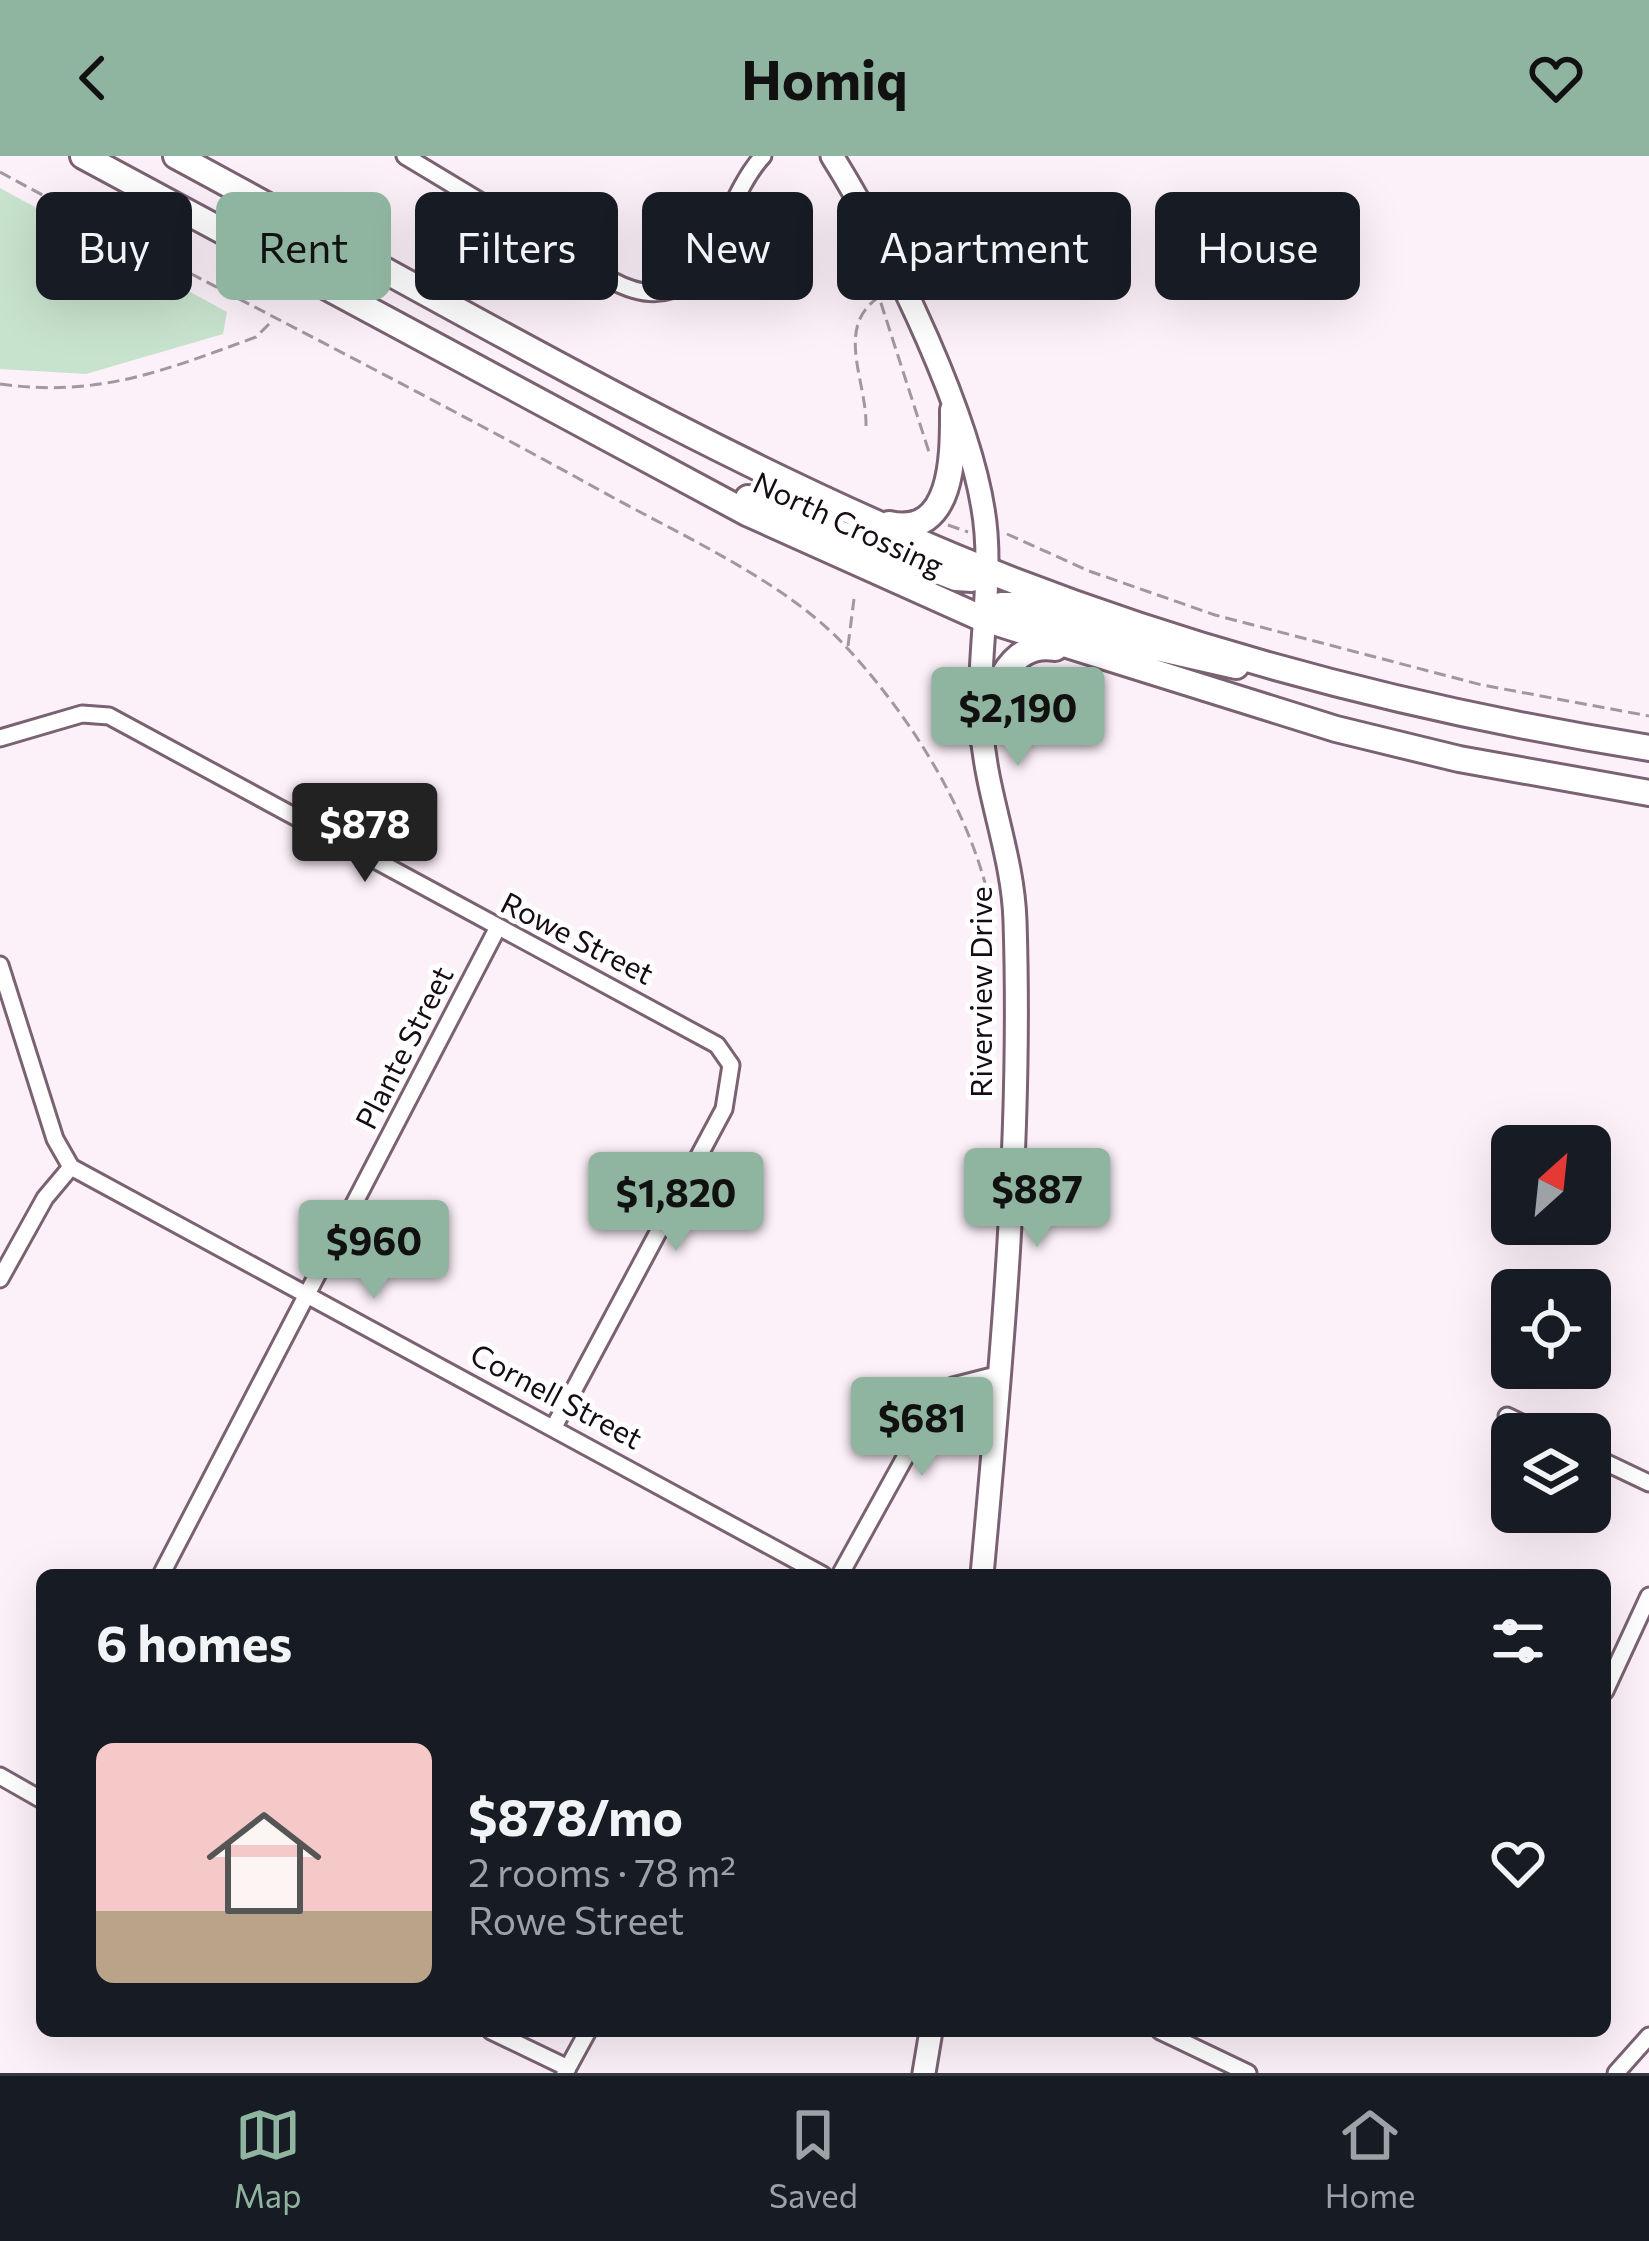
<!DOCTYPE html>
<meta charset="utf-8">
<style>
body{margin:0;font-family:Commissioner,sans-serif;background:#20242c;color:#f1f3f6;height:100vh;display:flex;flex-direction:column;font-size:45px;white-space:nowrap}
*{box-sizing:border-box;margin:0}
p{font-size:39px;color:#9ea1a6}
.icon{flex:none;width:66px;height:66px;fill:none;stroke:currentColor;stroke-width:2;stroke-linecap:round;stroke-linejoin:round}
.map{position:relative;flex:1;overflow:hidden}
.panel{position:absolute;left:36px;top:1413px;width:1575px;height:468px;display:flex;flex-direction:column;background:#171b24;border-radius:18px;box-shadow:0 12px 48px #0002}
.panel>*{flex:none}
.guide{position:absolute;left:36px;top:36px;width:1578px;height:108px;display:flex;gap:24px}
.needle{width:78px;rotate:27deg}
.buttons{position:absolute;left:1491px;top:969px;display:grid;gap:24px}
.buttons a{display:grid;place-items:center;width:120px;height:120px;border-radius:18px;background:#171b24;box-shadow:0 12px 48px #0002;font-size:60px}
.price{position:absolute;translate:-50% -102px;padding:0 27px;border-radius:12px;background:#8fb49f;color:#111;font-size:39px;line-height:78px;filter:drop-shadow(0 3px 6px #0008)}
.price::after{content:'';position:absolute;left:50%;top:72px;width:36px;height:27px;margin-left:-18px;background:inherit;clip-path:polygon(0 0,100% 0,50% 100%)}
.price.active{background:#222;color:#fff}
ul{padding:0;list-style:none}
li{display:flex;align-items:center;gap:36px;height:300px;padding:0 60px}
li span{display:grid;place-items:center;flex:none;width:336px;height:240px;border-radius:18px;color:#555}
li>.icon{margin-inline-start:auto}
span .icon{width:144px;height:144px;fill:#fffc;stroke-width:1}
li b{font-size:51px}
h2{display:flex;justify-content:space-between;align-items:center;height:144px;padding:0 60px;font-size:51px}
.pill{padding:0 42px;border-radius:18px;background:#171b24;box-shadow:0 12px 48px #0002;font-size:42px;line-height:108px}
.pill.active{background:#8fb49f;color:#111}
header{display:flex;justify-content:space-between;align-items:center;height:156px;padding:0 60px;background:#8fb49f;color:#111;font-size:54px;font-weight:700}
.dock{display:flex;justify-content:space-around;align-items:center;height:168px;border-top:3px solid #363941;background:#171b24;font-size:33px;color:#9ea1a6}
.dock a{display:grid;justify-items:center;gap:6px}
.dock .active{color:#8fb49f}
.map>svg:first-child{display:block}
.green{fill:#c8e3cd}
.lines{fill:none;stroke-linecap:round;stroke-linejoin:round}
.street-casing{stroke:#7a6273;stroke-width:21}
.secondary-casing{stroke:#7a6273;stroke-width:27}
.primary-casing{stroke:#7a6273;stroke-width:30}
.path{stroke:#a2979f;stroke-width:3;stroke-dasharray:12 6;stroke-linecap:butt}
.street{stroke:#fff;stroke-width:15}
.secondary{stroke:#fff;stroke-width:21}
.primary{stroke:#fff;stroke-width:24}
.labels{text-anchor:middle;stroke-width:10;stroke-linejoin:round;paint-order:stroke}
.street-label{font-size:30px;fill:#160c13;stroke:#fff}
</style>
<header><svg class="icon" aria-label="back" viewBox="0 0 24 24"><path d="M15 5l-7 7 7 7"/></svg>Homiq<svg class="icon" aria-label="heart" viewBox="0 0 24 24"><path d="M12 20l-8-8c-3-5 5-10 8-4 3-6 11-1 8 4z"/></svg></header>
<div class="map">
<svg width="1649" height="1917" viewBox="0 0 1649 1917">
<rect width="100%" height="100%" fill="#fdf1f9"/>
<!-- green -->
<path class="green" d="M0 32 227 156 223 178 86 218 0 213Z"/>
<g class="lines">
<defs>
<path id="street" d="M405 0 611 124C709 177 714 53 763 0
M0 582 82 558 109 560 717 889 731 909 724 953 555 1269
M0 809 55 983 71 1011 823 1419
M0 1123 45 1042 71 1011
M1507 1260 1545 1278
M1590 1299 1649 1327
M161 1419 497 773
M840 1419 934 1249 953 1230 1000 1218
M1605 1535 1649 1440
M0 1620 42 1644
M491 1875 568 1912
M1160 1875 1248 1917
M565 1917 588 1875
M1616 1917 1649 1880"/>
<path id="secondary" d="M832 0C889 91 978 271 986 377 991 443 976 510 982 577 987 641 1013 700 1015 765 1022 983 1002 1202 982 1419
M924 1917 931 1875"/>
<path id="primary" d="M83 0 747 357 981 462 1336 573 1459 603 1649 637
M176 0C442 143 704 300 984 413 1197 498 1423 556 1649 592
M748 342 956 422 972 423 984 412
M889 368C955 382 953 295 953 254
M981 462 1001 449H1015L1122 484 1236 510
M982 582C991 544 1005 484 1055 492"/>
</defs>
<!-- street casing -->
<use href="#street" class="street-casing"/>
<!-- secondary casing -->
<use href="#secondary" class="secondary-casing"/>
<!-- primary casing -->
<use href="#primary" class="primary-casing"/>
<!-- path -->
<path class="path" d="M0 16C200 125 404 226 603 336 680 379 789 427 848 493 907 557 962 643 985 727
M0 228C98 242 166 214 256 181L271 166
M866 270C867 225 834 171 879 141L929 296
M948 369 968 376
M1007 378 1089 415 1215 459 1482 529 1649 560
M848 490 854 443"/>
<!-- street -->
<use href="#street" class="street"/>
<!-- secondary -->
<use href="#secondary" class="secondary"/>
<!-- primary -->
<use href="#primary" class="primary"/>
</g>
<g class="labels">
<!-- street labels -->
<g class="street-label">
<text transform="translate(848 369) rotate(25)" y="10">North Crossing</text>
<text transform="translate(577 783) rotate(27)" y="10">Rowe Street</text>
<text transform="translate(982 836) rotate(-90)" y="10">Riverview Drive</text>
<text transform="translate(405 892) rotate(-63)" y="10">Plante Street</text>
<text transform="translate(556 1241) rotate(28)" y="10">Cornell Street</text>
</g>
</g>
</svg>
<div class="buttons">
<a><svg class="needle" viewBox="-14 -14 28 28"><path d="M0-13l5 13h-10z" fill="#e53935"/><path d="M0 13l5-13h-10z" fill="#9ea1a6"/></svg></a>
<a><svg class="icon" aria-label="locate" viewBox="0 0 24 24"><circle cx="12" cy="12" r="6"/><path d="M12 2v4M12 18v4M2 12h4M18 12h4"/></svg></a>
<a><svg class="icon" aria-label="layers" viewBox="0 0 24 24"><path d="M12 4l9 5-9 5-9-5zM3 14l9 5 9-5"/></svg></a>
</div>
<b class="price" style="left:1018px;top:613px">$2,190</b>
<b class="price active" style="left:365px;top:729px">$878</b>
<b class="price" style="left:1037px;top:1094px">$887</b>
<b class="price" style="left:676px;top:1098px">$1,820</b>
<b class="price" style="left:374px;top:1146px">$960</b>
<b class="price" style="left:922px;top:1323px">$681</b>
<div class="guide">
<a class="pill">Buy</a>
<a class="pill active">Rent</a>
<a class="pill">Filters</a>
<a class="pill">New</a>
<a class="pill">Apartment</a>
<a class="pill">House</a>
</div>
<section class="panel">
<h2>6 homes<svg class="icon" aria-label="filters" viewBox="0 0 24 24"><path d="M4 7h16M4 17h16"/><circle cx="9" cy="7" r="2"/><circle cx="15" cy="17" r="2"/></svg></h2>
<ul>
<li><span style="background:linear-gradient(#f6c9c9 70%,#b9a48a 0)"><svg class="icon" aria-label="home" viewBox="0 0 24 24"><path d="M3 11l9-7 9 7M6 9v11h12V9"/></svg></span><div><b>$878/mo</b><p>2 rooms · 78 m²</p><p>Rowe Street</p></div><svg class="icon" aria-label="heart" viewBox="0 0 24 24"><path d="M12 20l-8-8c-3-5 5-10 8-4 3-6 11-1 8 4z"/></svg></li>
</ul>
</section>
</div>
<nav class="dock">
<a class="active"><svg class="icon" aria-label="map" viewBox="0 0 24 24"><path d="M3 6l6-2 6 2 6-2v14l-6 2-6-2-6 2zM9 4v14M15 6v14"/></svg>Map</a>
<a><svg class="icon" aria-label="saved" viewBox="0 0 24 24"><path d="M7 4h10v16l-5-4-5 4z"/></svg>Saved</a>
<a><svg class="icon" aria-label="home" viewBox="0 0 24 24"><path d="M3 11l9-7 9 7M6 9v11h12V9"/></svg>Home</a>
</nav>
